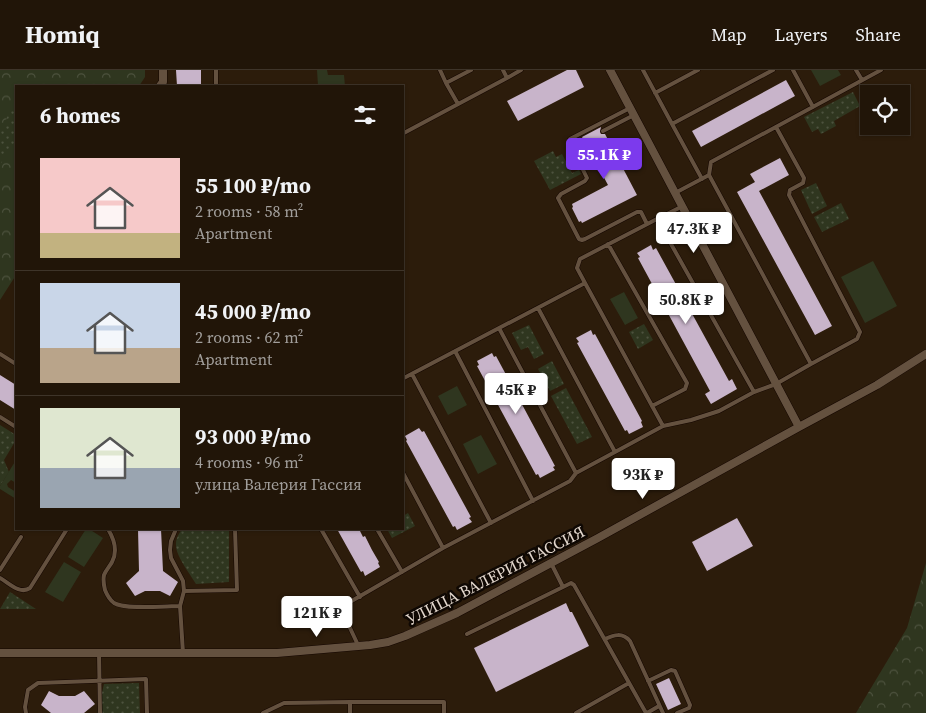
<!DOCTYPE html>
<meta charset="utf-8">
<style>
body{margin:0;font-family:"Source Serif 4",serif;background:#2d2216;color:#f1f3f6;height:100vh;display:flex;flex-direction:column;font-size:19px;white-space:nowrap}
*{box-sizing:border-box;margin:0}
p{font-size:16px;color:#a29f9c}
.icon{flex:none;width:28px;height:28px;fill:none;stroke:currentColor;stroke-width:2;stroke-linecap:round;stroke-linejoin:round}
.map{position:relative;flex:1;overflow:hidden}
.sheet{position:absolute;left:15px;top:15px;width:389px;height:445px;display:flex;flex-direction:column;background:#211508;border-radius:0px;box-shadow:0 1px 4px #0004,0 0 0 1px #3e3429}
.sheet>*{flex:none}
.tools{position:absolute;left:860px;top:15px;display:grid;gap:10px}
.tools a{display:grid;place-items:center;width:50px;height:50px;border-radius:0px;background:#211508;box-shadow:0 1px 4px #0004,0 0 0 1px #3e3429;font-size:25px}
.price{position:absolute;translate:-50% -42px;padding:0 11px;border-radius:5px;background:#fff;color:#222;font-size:16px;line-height:32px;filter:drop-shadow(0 1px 2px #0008)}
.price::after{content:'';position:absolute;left:50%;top:30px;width:15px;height:11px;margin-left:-8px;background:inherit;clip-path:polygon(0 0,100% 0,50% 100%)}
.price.selected{background:#7c3aed;color:#fff}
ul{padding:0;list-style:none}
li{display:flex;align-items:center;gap:15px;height:125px;padding:0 25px}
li+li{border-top:1px solid #3e3429}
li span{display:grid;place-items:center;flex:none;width:140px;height:100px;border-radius:0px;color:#555}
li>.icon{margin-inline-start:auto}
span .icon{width:60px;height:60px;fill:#fffc;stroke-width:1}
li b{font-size:21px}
h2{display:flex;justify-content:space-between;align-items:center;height:60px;padding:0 25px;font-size:21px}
header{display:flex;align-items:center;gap:30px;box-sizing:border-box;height:70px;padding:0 25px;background:#211508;border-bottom:1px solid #3e3429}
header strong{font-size:24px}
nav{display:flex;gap:28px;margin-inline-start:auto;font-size:18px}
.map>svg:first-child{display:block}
.forest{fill:url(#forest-crowns)}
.park{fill:url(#park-dots)}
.pitch{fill:#2f361f}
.building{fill:#c8b4ca}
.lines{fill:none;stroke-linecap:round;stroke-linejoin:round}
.service-casing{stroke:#140600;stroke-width:5}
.minor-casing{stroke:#140600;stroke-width:9}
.service{stroke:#64513f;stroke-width:4}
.minor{stroke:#64513f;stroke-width:8}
.labels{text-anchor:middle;stroke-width:5;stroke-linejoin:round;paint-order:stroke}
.street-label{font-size:16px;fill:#e2d6cc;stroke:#0f0803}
</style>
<header>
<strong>Homiq</strong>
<nav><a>Map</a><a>Layers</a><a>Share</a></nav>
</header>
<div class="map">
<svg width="926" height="643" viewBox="0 0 926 643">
<defs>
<pattern id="forest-crowns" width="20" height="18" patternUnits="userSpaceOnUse" patternTransform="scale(1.25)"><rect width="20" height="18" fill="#2f361f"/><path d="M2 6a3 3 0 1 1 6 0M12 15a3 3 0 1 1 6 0" fill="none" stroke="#4d523e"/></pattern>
<pattern id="park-dots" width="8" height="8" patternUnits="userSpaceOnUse" patternTransform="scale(1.25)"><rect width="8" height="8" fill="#2f361f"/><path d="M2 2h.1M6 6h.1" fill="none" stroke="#4d523e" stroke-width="1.8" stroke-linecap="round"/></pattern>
</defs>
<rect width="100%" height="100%" fill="#2c1c0b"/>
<!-- forest -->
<path class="forest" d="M0 0H145V7L139 16H16V205L0 230Z
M926 493V643H856L907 558Z"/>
<!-- park -->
<path class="park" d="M853 22 860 36 834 51 836 56 821 64 818 59 812 62 804 47Z
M16 31V79C7 80 2 89 0 98V62L4 58 7 47Z
M553 81 556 87 562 84 572 103 579 100 581 104 550 120 534 91Z
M816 113 827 136 812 144 801 120Z
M841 133 849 149 822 162 814 147Z
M644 254 653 270 638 279 629 262Z
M529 255 544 284 534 289 528 277 521 280 512 263Z
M552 291 564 314 550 321 538 299Z
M566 318 592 367 577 374 551 326Z
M0 355 16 365V370L4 390 9 402 0 416Z
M408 443 415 456 392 468 387 459H402L403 446Z
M182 459H229V512L196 514C190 504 175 485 176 474 176 468 179 464 182 459Z
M10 522 36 539H0Z
M139 613 140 643H97L104 614Z"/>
<!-- pitch -->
<path class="pitch" d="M317 0H327L328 5H344L345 16H318Z
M811 0H838L841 5 820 16Z
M873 191 897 236 865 253 841 207Z
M624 222 638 248 625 255 610 229Z
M457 316 467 335 448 345 438 326Z
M481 365 497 394 478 404 463 374Z
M16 390V413L11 410 7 414 8 417 16 422V429L0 419V416Z
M86 459H89L103 468 84 497 68 487Z
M64 492 81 502 63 532 45 522Z"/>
<!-- building -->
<path class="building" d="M176 0H201V16H177Z
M567 0H576L584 17 518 51 507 31Z
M786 10 795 26 701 77 692 61Z
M601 57 600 62 601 64H605L637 125 582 153 581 151 579 152 572 138 573 137 572 134 608 115 582 67Z
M780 88 789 105 759 121 832 256 815 265 737 122 755 112 750 104Z
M651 175 653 180 656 178 729 311 732 309 737 319 711 334 705 324 710 321 638 188 640 187 637 183Z
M591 260 593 265 595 264 642 351 641 352 643 357 629 364 627 360 625 361 577 273 579 272 576 268Z
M492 283 494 287 496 286 555 396 553 397 555 400 540 408 538 404 536 405 477 296 479 295 477 291Z
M0 305 16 315V340L0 330Z
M419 358 422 362 424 361 471 447 469 448 472 452 457 460 455 456 453 457 406 371 407 370 405 366Z
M737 448 753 476 707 501 692 472Z
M138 459H161L163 501 178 512 170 526 160 521H145L135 526 126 513 139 501Z
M337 459H359L363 467 365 466 372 480 379 492 378 493 380 497 365 506 363 501 361 502Z
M566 533 570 542H572L589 576 496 622 474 578Z
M669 608 681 634 668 640 656 614Z
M49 621 59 626H75L84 621 95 634 84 643H51L41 635Z"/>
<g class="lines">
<defs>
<path id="service" d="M216 0V16
M440 0 446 13 471 0
M503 0 507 8 521 0
M643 0 672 54
M793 0 813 37
M856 0 862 10
M446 13 458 34
M655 23 698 0
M630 38 570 69 571 75 587 108 585 111 561 124 558 128 579 169 582 170 585 169 637 142H641L647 154
M776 57 804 108 803 113 790 120 789 125 860 262 857 269 811 294
M603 61 634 45
M402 64 507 8
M709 105 811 294 776 314 754 322
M702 109 672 54 773 0
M675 123 709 105 711 92 881 0
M657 149 681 137
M608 174 687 313 685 319 652 336
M538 238 615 382 663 356 585 213
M499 258 576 403
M455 281 533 431
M0 284 16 294
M412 304 491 453
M402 309 585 213 577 198 580 189 657 149 754 322 719 341 691 350 663 356
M0 347 16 357
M402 401 443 478
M108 459C114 469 118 481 112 492 110 496 106 500 104 505 103 510 104 516 105 520 107 525 110 530 114 533 125 540 166 536 180 536
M176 459 171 471 170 480 171 488 183 511 184 521 180 536 183 583
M321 459 360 527
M377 459 402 502
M551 493 563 517 571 513 574 515 646 643
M0 500 21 467
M0 508C9 513 20 525 30 518L67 459
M184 521 237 520 235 459
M467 564 563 517
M605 569C614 565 622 562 630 571L663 643
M358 575 350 558 343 536 443 478 570 411 576 403 615 382
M99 583 100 643
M648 611 671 600 675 601 690 635 689 638 677 643
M26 643 25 637 28 620 38 613 146 609 147 643
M263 643 284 633 350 632
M350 643V632H444V643
M576 643 629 613
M647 643 659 636"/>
<path id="minor" d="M610 0 799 357
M160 16 163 12V0
M0 583H277L370 575 388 572 405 566 457 543 598 468 799 357 877 315 926 284"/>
</defs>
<!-- service casing -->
<use href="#service" class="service-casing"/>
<!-- minor casing -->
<use href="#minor" class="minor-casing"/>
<!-- service -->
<use href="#service" class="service"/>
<!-- minor -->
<use href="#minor" class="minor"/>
</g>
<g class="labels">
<!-- street labels -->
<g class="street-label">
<text transform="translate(495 505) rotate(-27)" y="6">УЛИЦА ВАЛЕРИЯ ГАССИЯ</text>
</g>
</g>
</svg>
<div class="tools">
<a><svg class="icon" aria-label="locate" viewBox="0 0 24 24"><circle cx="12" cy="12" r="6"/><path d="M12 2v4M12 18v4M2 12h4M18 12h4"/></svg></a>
</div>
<b class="price selected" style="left:604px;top:110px">55.1K ₽</b>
<b class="price" style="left:694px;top:184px">47.3K ₽</b>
<b class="price" style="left:686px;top:255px">50.8K ₽</b>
<b class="price" style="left:516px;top:345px">45K ₽</b>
<b class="price" style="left:643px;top:430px">93K ₽</b>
<b class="price" style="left:317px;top:568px">121K ₽</b>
<section class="sheet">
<h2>6 homes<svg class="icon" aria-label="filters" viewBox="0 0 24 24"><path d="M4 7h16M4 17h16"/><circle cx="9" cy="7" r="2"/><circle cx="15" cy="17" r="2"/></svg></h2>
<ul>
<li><span style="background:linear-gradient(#f6c9c9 75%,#c2b280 0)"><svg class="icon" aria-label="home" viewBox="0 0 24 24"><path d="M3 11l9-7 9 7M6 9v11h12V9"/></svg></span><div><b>55 100 ₽/mo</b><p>2 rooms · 58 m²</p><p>Apartment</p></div></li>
<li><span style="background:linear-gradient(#c9d6e8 65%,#b9a48a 0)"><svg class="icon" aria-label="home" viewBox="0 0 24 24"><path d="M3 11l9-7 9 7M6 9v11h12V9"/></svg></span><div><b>45 000 ₽/mo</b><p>2 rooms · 62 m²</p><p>Apartment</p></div></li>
<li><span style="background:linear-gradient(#dfe7d0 60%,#9aa5b1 0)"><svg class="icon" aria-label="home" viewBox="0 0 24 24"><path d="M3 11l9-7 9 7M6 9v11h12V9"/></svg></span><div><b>93 000 ₽/mo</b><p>4 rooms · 96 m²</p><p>улица Валерия Гассия</p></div></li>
</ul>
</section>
</div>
